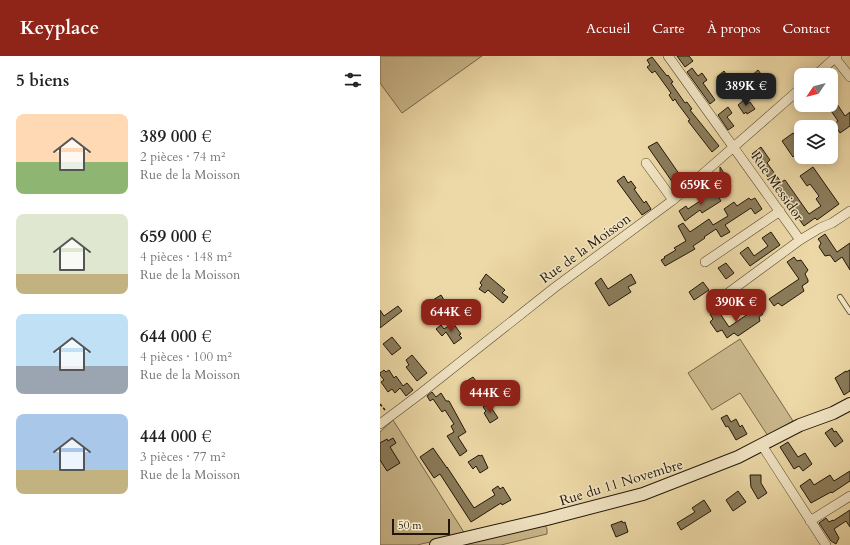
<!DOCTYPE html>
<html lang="fr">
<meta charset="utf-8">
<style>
body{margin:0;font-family:Cardo,serif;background:#f2f2f2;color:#222;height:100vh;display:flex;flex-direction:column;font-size:15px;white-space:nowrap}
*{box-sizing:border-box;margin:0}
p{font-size:13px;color:#767676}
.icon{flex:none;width:22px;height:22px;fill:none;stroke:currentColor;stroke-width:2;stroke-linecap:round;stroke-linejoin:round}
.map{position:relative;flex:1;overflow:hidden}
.sheet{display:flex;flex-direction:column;background:#fff;width:380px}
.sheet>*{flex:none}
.needle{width:26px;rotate:235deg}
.controls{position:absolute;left:414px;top:12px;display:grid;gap:8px}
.controls a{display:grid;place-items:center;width:44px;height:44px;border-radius:8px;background:#fff;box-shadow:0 2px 10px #0003;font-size:20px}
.scale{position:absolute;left:12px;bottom:10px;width:58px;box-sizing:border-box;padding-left:4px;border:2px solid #211709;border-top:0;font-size:11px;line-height:14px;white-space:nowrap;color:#211709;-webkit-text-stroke:3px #f3e6c6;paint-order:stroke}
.price{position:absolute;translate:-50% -34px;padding:0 9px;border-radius:8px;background:#8f2418;color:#fff;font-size:13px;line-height:26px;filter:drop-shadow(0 1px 2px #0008)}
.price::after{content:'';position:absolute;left:50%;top:24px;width:12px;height:9px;margin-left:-6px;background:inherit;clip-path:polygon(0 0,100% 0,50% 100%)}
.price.on{background:#222;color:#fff}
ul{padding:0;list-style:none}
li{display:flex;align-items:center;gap:12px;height:100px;padding:0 16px}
li span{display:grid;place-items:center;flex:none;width:112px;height:80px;border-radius:8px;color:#555}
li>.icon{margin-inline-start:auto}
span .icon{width:48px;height:48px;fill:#fffc;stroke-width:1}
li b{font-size:17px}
h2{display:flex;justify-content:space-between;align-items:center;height:48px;padding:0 16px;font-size:17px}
header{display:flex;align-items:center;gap:24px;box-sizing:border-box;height:56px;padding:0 20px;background:#8f2418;color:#fff}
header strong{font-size:19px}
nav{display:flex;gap:22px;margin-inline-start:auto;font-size:14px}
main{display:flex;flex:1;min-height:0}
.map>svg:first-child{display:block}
.green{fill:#cab88c;stroke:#76684a}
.building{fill:#8b7c5b;stroke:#211709}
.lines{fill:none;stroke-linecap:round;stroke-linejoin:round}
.lane-casing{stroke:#544830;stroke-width:6}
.street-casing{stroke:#544830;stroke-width:10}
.secondary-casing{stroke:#211709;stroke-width:14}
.path{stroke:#211709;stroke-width:1.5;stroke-dasharray:3 2;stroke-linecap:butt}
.lane{stroke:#f3e6c6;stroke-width:4.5}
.street{stroke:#f3e6c6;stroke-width:9}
.secondary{stroke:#f3e6c6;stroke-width:12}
.labels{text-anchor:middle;stroke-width:3;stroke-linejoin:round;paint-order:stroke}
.street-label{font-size:14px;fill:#211709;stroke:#f3e6c6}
</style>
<header>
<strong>Keyplace</strong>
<nav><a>Accueil</a><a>Carte</a><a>À propos</a><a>Contact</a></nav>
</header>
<main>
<section class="sheet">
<h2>5 biens<svg class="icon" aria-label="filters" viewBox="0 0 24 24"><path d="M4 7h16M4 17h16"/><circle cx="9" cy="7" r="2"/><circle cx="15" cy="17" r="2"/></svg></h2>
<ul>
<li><span style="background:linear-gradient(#ffd9b3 60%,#8fb573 0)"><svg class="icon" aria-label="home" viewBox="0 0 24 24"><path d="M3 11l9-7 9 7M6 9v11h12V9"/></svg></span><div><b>389 000 €</b><p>2 pièces · 74 m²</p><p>Rue de la Moisson</p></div></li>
<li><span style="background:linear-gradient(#dfe7d0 75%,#c2b280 0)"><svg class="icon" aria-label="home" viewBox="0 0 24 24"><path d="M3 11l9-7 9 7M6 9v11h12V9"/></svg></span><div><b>659 000 €</b><p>4 pièces · 148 m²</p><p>Rue de la Moisson</p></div></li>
<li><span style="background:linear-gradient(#bfe0f5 65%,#9aa5b1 0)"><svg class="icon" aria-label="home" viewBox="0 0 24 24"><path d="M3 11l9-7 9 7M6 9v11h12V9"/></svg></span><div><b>644 000 €</b><p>4 pièces · 100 m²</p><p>Rue de la Moisson</p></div></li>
<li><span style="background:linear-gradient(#a9c7e8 70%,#c2b280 0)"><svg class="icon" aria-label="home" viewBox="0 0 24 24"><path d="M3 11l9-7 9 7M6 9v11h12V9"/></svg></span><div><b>444 000 €</b><p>3 pièces · 77 m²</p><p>Rue de la Moisson</p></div></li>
</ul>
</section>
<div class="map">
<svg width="470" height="489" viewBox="0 0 470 489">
<rect width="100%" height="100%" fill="#edd9a7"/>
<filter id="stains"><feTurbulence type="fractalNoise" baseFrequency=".005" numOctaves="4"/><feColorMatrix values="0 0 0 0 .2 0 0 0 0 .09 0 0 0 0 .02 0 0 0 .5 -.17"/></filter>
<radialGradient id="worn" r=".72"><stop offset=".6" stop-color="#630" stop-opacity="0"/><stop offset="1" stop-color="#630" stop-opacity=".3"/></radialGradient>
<!-- green -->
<path class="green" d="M0 0H102L22 57 0 27Z
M360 283 413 365 388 380 360 337 332 354 308 317Z
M13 364 85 478 37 489H0V376Z
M165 469 167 473V478L121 489H74Z"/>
<!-- building -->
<path class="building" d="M297 0H309L313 5 305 11Z
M272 1 287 20 288 19 290 22 293 26 291 27 305 47 307 46 312 53 310 54 339 90 332 96 308 65 310 64 298 48 295 43 293 45 289 39 291 37 275 15 272 17 267 11 270 9 267 4Z
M312 12 318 20 322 17 327 24 323 27 335 44 330 48 307 16Z
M378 14 387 26 379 33 370 21Z
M344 15 348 21 350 20 354 24 345 31 337 21Z
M451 39 465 60 470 56V70L460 77 454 68 458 65 447 49H451Z
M364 44 367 48 370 46 375 53 367 58 366 56 364 58 358 49Z
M348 51 352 57 347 61 354 70 348 74 338 59Z
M413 77 419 86 417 88 421 94V95L413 101 402 85Z
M277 86 302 122 293 127 268 91Z
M381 91 390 104 387 107 401 126 405 124 429 158 441 150 436 143 439 140 430 128 427 130 420 120 433 111 459 148 437 164 435 162 424 170 398 133 397 134 372 98Z
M340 111 348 123 351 131 339 139 336 134 339 132 334 124 340 120Z
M244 120 248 127 251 125 256 132 254 133 264 147 266 145 271 153 262 159 237 125Z
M335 135 341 145 322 157 320 154 305 165 299 155 306 150 308 153Z
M369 142 371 144 375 142 382 153 375 158 371 152 345 169 350 176 341 181 336 173 324 181 325 182 313 190 315 193 285 210 281 204 285 202 284 201 296 194 294 192 306 185 298 170 303 167 310 176 329 163 333 169 348 160 344 153 354 146 357 150Z
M391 176 400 189 370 210 360 197 368 191 374 200 388 190 382 182Z
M445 178 457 196 470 187V214L462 201 455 206 450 199 445 200 439 191 441 187 438 183Z
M414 201 417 205 421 204 428 214 425 218 428 224V226L422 230 424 235 402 250 398 247 394 250 389 243 419 223 407 206Z
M346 207 354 217 346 223 338 212Z
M106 218 125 234 122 237 128 241 123 247 108 234 105 237 99 233 102 229 100 227Z
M251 218 256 227 248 231 251 236 229 250 215 227 221 222 228 233Z
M323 226 329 234 314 244 309 236Z
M61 239 70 254 62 259 59 254 49 262 43 254 54 246 53 244Z
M18 250 22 255 0 272V254L4 260Z
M378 251 383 258 379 261 380 265 358 280 354 277 347 282 342 274 337 276 330 266 333 263 330 258 337 253 349 271Z
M73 267 81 278 79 279 82 282 74 288 66 276 62 280 56 273 61 269 64 273Z
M12 281 21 292 12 299 3 288Z
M32 299 47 317 37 325 26 311 29 309 26 304Z
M4 314 6 316 9 314 14 322 16 320 23 330 27 327 33 334 26 340 20 332 15 337 12 333 8 336 1 326 4 324 0 319V317Z
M470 314V335L464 339 455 322 466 315V316Z
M93 321 96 325 97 324 101 333 93 339 85 326Z
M52 336 56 341 61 337 66 345H69L86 376 78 381 87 395 80 400 67 380 74 376 71 370 74 368 65 354 62 356 53 343 50 345 47 340Z
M109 348 118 362 110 367 104 357 106 355 103 351Z
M347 359 351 366 356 363 360 371 362 369 367 378 356 384 348 370 346 371 341 362Z
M452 372 454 376 456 375 463 385 455 391 445 377Z
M13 382 16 387 10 391 20 407 7 415 0 404V387L7 383 8 385Z
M408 386 418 401 425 397 432 408 423 415 419 410 414 413 400 391Z
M53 392 67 412V411L94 452 115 439 112 434 118 430 120 433 123 431 131 444 122 449 121 447 91 466 60 418 54 422 40 401Z
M99 399 100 400 102 399 108 412 100 417 96 410 93 413 88 406Z
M470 415V425L452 437 451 436 431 447 420 430 430 423 434 429 450 419 454 425Z
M370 419H381V427L387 437 378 443 371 431Z
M358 435 366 446 353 455 346 444Z
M324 444 331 455 301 474 297 467 315 456 312 452Z
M470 454V471L466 465 454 473 459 482 456 488 451 485 439 467 446 462 449 466 453 464V465Z
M242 465 243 467 245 466 248 476 236 481 231 469Z"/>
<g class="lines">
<defs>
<path id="lane" d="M460 241 470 256"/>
<path id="street" d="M288 0 420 184
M455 2 470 21
M436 19 457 0
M266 107 293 144
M325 206 400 155
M344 240 420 184 440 172 452 167 470 155
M0 368 40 338 174 232 293 144 421 32
M383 388 385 394 446 489
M430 465 470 440"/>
<path id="secondary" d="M56 489 167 463 263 438 358 401 420 369 453 357 470 348"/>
</defs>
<!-- lane casing -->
<use href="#lane" class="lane-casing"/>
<!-- street casing -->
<use href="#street" class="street-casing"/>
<!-- secondary casing -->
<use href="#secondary" class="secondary-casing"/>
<!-- path -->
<path class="path" d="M0 348 5 354"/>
<!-- lane -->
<use href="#lane" class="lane"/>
<!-- street -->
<use href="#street" class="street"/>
<!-- secondary -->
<use href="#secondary" class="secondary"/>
</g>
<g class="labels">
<!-- street labels -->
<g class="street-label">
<text transform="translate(398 130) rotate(55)" y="5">Rue Messidor</text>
<text transform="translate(205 192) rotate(-36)" y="5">Rue de la Moisson</text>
<text transform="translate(241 426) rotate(-17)" y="5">Rue du 11 Novembre</text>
</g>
</g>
<rect width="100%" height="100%" filter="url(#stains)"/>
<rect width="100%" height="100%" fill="url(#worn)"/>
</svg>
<div class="controls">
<a><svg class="needle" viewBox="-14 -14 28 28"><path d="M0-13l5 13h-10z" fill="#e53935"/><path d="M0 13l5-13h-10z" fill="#767676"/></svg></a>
<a><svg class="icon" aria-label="layers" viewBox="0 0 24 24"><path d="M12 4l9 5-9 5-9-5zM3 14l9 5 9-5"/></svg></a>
</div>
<div class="scale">50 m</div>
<b class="price on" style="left:366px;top:51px">389K €</b>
<b class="price" style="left:321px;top:150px">659K €</b>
<b class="price" style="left:356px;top:267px">390K €</b>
<b class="price" style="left:71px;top:277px">644K €</b>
<b class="price" style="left:110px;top:358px">444K €</b>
</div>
</main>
